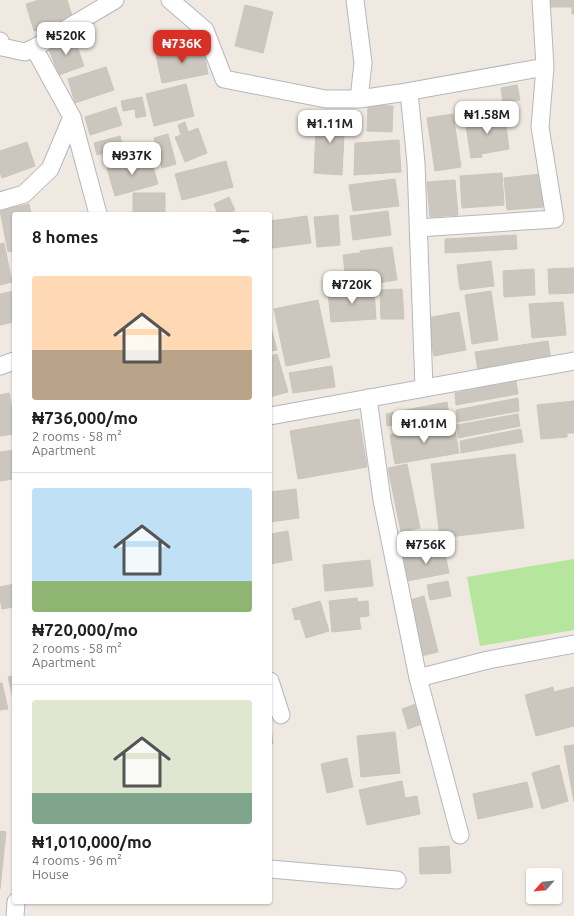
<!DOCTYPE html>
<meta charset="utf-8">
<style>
body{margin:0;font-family:Ubuntu,sans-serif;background:#f6f6f6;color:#202124;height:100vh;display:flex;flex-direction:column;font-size:15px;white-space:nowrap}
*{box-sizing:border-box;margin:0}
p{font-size:13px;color:#757577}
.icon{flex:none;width:22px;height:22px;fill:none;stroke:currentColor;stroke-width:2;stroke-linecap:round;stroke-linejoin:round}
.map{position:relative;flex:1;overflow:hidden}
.sheet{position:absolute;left:12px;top:212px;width:260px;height:692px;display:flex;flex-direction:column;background:#fff;border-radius:4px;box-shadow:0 1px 3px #0004}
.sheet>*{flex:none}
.needle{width:26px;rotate:243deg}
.controls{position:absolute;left:526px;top:868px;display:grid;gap:8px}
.controls a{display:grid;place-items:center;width:36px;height:36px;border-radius:4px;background:#fff;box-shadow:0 1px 3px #0004;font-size:20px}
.price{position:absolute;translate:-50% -34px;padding:0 9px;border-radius:8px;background:#fff;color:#222;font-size:13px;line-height:26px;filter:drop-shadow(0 1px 2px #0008)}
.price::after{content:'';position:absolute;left:50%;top:24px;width:12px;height:9px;margin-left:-6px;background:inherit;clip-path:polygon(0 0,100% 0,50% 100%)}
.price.selected{background:#d93025;color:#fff}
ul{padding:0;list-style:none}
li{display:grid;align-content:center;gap:8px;height:212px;padding:0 20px}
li+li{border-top:1px solid #e0e0e0}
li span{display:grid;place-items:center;height:124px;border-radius:4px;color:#555}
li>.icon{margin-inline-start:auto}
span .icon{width:72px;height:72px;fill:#fffc;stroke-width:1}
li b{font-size:17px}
h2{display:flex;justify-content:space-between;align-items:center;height:48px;padding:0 20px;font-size:17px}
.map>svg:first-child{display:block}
.green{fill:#b6e59e}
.building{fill:#cbc7bf;stroke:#cbc5ba}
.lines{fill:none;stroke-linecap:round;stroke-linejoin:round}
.minor-casing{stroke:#b4b7c1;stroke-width:19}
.minor{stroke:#fff;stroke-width:17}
</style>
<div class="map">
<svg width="574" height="916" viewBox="0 0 574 916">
<rect width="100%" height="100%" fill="#efe9e1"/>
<!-- green -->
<path class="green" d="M574 559V630L480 646 467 577Z"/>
<!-- building -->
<path class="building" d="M39 0H67L73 19 34 31 26 4Z
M550 0H574V14H572V7H550Z
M245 5 273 12 263 53 235 46Z
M74 38 84 66 59 75 48 47Z
M203 46 208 74 162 83 156 55Z
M106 67 114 90 75 103 68 79Z
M186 84 194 116 154 126 146 94Z
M517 85 520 100 503 103 501 88Z
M142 97 146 116 136 118 135 109 123 111 121 101Z
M368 105 393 106 392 132 367 131Z
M116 107 122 125 90 135 85 117Z
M317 113 345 114 342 175 314 173Z
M453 114 461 167 435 171 427 118Z
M494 114 495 119 505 118 509 149 481 154 482 157 471 158 465 119Z
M185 122 188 132 198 128 207 153 185 162 175 137 181 135 178 125Z
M168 134 176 164 162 168 154 138Z
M120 136 123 148 97 155 94 143Z
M399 140 401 172 354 175 355 143Z
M27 142 35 166 2 178 0 172V151Z
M150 156 158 184 115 196 107 168Z
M226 161 233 187 182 200 175 174Z
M502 173 504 205 462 208 460 176Z
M540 174 543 207 507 210 504 178Z
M395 179 399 206 353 211 349 185Z
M455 180 458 215 430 217 427 182Z
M133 193H165V214H133Z
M229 197 235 210 228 214H218L214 204Z
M29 204 31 214H14V251L8 252 0 210Z
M388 211 391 235 353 240 350 216Z
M338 215 340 245 317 247 314 217Z
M307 216 311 243 272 248 270 221Z
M516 235 517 249 445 253V239Z
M4 243 12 282 0 285V244Z
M392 247 397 280 364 285 360 251Z
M360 253 364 285 355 286 354 280 346 281 343 255Z
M491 261 494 286 460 290 457 265Z
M574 268V293L549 294 548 269Z
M534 269 535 295 504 297 503 271Z
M374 289 376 319 331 322 328 292Z
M402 289 404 319H381L380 290Z
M14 291V322L0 325V294Z
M491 291 498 340 472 344 465 295Z
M318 300 330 357 286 366 274 309Z
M563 302 566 335 532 338 529 304Z
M459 312 466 350 434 356 427 318Z
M270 324 277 350 270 351Z
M548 341 551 360 478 371 475 352Z
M277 354 288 392 270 397V356Z
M332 366 335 387 293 393 289 373Z
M516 381 518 394 456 405 455 393Z
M9 393 14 420V434L0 436V395Z
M518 398 519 411 458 422 456 410Z
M574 401V433H567V437L541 439 537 405Z
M447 402 449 415 387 426 386 414Z
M518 414 520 426 458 438 457 425Z
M359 419 367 467 298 479 290 431Z
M454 425 459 453 395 464 390 435Z
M521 429 523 442 461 453 460 441Z
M14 450V479L0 481V452Z
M515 454 524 528 440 538 431 464Z
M407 464 420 528 401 532 388 468Z
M296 489 299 518 270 522V492Z
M288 531 292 560 270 564V534Z
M444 549 449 573 407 581 403 557Z
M370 560 373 586 325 591 323 565Z
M448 581 451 596 430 600 427 585Z
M14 584V607L2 609 0 599V587Z
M424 596 438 652 421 656 407 601Z
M357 598 358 602 368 601 369 616 359 617 361 629 332 632 329 601Z
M320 601 329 631 306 638 300 619 295 620 292 609Z
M14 676V703L8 677Z
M0 683H2L8 709 0 710Z
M553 687 554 692 574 687V726L536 736 525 695Z
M419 703 425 723 408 729 402 709Z
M270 720 273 744H270Z
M395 732 400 773 361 777 357 736Z
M574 745V802L564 746Z
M347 758 353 787 327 793 321 764Z
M559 765 568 801 542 809 532 773Z
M402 781 405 798 417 796 420 814 367 825 359 790Z
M527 782 533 807 478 819 473 794Z
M0 831 6 832 0 889Z
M449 846 451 873 420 874 419 848Z"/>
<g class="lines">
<defs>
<path id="minor" d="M170 0 205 30 224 79 326 99H359L400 93 545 67 541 0
M355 0 363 63 359 99
M0 41 2 47 25 52 34 48
M409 92 416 163 424 388
M0 201 24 194 50 169 72 117
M98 214 72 117 34 48 115 0
M418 228 555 219 540 127 545 67
M0 366 14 361
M368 398 382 500 418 678 488 660 574 644
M270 416 574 361
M418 678 460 835
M270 681 281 715
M270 869 397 880
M15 916 16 902"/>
</defs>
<!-- minor casing -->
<use href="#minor" class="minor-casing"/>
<!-- minor -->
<use href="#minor" class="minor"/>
</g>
</svg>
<div class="controls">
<a><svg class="needle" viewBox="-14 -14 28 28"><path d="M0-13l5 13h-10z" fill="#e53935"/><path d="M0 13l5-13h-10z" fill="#757577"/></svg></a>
</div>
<b class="price" style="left:66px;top:56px">₦520K</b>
<b class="price selected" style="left:182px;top:64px">₦736K</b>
<b class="price" style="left:487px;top:135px">₦1.58M</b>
<b class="price" style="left:330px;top:144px">₦1.11M</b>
<b class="price" style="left:132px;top:176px">₦937K</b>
<b class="price" style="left:352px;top:305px">₦720K</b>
<b class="price" style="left:424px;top:444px">₦1.01M</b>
<b class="price" style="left:426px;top:565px">₦756K</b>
<section class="sheet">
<h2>8 homes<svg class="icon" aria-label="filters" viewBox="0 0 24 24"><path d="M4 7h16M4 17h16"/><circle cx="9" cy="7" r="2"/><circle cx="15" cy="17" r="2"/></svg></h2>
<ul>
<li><span style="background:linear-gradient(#ffd9b3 60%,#b9a48a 0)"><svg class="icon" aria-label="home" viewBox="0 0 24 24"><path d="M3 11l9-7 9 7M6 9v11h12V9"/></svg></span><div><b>₦736,000/mo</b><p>2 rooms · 58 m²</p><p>Apartment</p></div></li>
<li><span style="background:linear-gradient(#bfe0f5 75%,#8fb573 0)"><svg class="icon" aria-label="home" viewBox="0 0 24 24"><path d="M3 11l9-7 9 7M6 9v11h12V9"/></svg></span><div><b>₦720,000/mo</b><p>2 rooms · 58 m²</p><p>Apartment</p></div></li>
<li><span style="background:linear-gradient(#dfe7d0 75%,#7fa58c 0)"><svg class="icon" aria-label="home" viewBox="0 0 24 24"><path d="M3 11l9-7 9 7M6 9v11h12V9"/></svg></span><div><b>₦1,010,000/mo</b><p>4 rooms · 96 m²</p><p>House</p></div></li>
</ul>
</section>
</div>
